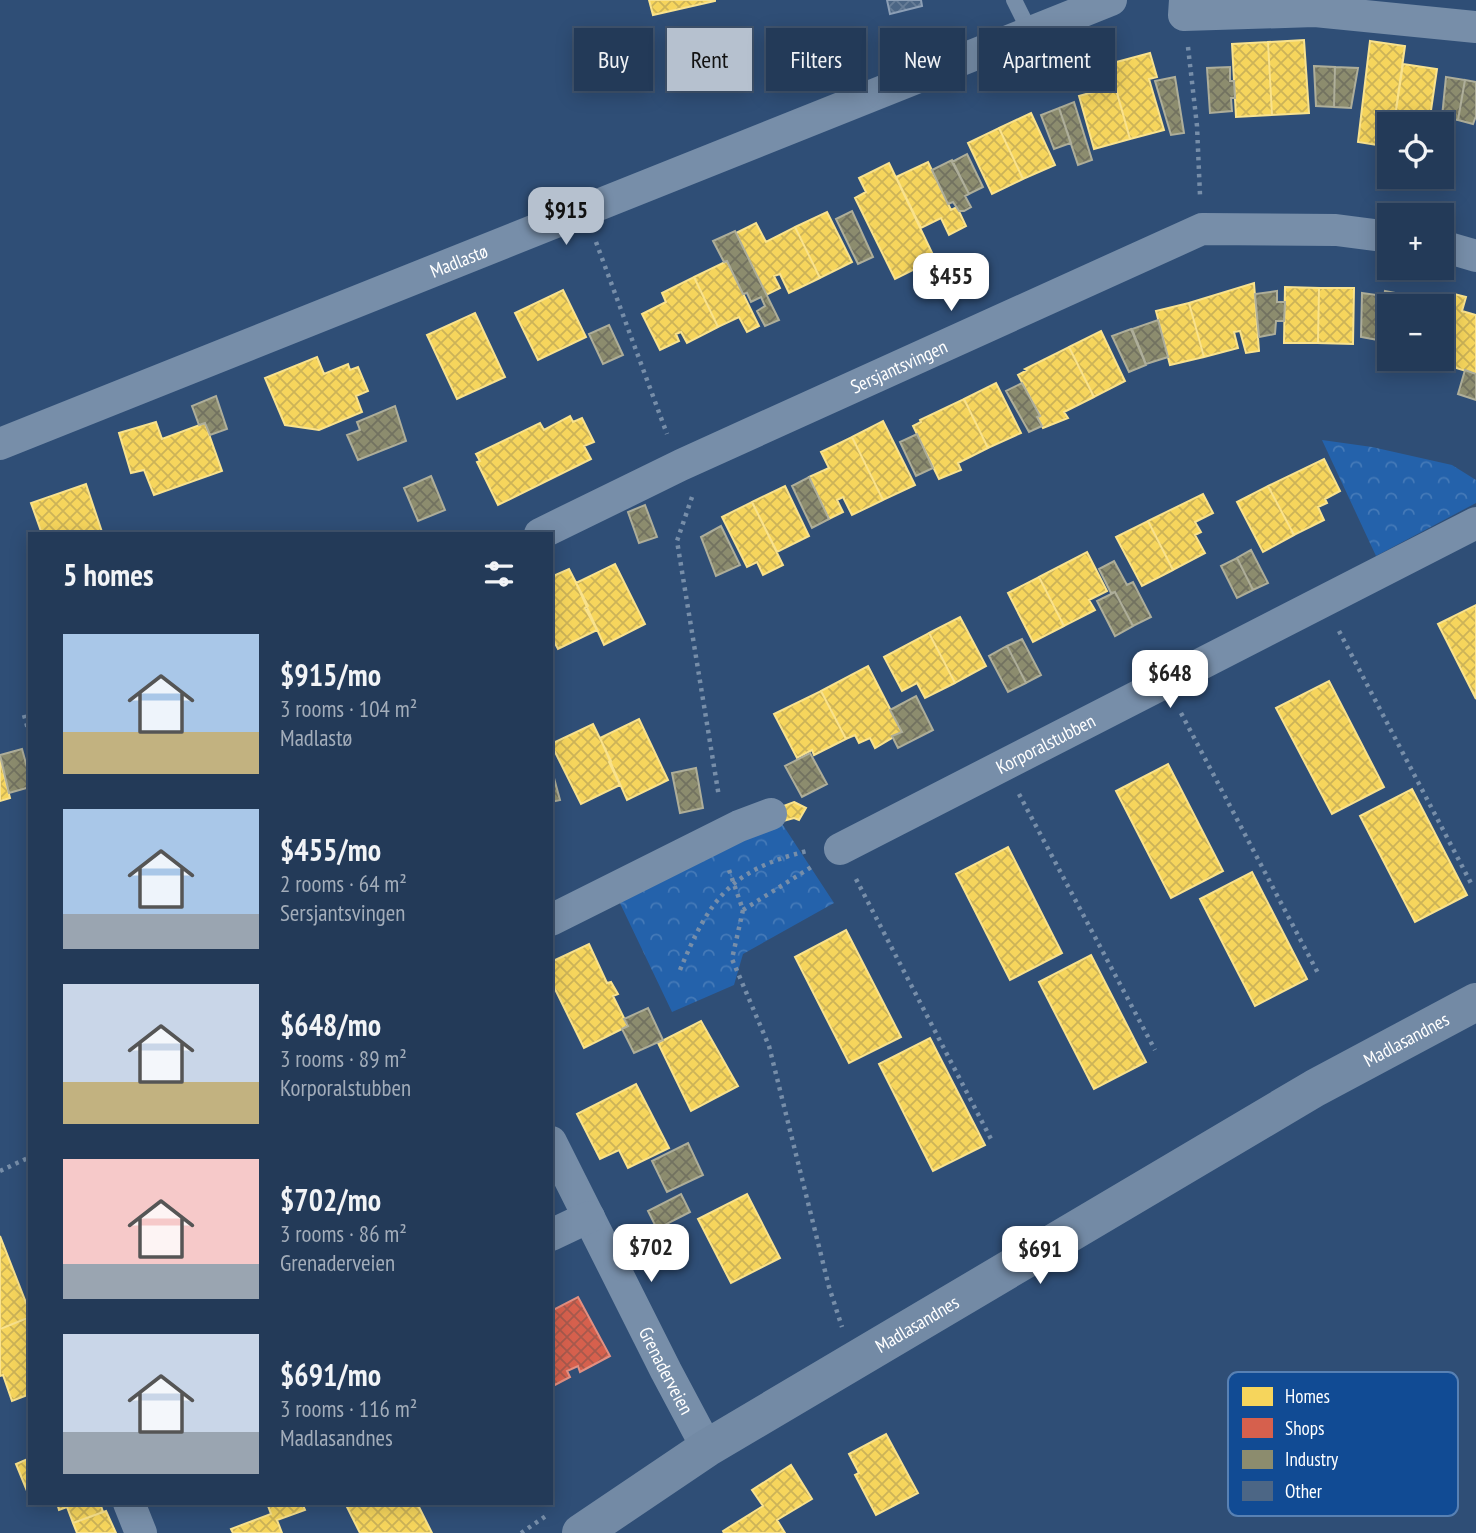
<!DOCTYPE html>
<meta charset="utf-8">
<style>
body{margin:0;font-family:"PT Sans Narrow",sans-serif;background:#2f4561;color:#f1f3f6;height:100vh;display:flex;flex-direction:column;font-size:26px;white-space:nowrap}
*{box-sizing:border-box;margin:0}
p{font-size:23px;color:#a3adba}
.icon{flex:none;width:38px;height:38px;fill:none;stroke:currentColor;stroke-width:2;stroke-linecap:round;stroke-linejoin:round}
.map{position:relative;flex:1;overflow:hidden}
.drawer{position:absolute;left:28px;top:532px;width:525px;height:973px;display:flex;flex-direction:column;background:#233a58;border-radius:0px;box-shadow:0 4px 18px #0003,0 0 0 2px #40546e}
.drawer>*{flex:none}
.banner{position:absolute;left:574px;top:28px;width:665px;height:63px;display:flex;gap:14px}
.buttons{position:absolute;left:1377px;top:112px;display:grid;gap:14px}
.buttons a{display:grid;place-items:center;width:77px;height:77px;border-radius:0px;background:#233a58;box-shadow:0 4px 18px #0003,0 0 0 2px #40546e;font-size:35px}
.price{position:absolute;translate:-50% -60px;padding:0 16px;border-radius:14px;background:#fff;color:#222;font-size:23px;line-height:46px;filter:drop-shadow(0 2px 4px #0008)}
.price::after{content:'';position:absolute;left:50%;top:42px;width:21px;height:16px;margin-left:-10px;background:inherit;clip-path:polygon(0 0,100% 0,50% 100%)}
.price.active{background:#b6c1cf;color:#111}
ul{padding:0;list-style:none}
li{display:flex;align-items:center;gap:21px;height:175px;padding:0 35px}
li span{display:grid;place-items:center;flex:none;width:196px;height:140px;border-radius:0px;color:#555}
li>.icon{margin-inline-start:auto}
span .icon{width:84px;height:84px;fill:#fffc;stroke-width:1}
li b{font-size:30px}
h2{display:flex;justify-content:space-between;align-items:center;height:84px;padding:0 35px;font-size:30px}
.chip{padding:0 24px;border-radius:0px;background:#233a58;box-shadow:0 4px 18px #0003,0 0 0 2px #40546e;font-size:24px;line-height:63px}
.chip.active{background:#b6c1cf;color:#111}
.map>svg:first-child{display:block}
.park{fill:url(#park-crowns)}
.homes{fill:url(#homes-cross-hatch);stroke:#f9e28d;stroke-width:2}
.shops{fill:url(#shops-cross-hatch);stroke:#e29082;stroke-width:2}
.industry{fill:url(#industry-cross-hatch);stroke:#aeae9a;stroke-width:2}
.building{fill:url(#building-cross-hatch);stroke:#8c9fb6;stroke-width:2}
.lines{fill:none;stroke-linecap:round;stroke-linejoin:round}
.path{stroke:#778ea9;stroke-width:4.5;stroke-dasharray:3.5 5;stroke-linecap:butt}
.lane{stroke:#778ea9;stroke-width:16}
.street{stroke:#778ea9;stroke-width:32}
.secondary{stroke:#738aa5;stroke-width:38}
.path-bridge{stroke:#778ea9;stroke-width:4.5;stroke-dasharray:3.5 5;stroke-linecap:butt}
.labels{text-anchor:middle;stroke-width:7;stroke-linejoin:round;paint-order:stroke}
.street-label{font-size:19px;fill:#fff;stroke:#114b94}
.key{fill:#114b94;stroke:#5881b4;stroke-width:2}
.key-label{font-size:19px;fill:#fff}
</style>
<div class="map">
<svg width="1476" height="1533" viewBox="0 0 1476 1533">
<defs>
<pattern id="park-crowns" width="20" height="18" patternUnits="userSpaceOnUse" patternTransform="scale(1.75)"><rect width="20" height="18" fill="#2462ab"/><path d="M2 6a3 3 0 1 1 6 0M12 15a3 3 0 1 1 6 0" fill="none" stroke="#457ab8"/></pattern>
<pattern id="homes-cross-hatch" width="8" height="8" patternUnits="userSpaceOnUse" patternTransform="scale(1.75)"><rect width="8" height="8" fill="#f6d55c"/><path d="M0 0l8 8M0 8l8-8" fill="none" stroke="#ccb358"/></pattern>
<pattern id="shops-cross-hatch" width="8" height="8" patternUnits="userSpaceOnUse" patternTransform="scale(1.75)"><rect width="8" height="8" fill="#d6604d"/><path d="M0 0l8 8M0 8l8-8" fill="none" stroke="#a6594d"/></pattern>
<pattern id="industry-cross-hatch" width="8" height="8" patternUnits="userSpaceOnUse" patternTransform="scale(1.75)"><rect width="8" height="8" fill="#8c8c6e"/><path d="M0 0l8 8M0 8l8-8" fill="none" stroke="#727260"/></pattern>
<pattern id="building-cross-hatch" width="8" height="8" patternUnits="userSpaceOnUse" patternTransform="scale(1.75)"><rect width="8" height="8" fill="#4c6685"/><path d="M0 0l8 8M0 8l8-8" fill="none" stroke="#677d97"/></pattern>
</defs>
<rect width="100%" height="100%" fill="#2f4e76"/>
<!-- park -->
<path class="park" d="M1322 440 1372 447 1452 465 1476 480V503L1376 556Z
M777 816 834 903 743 954 734 985 672 1012 618 899Z"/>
<!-- homes -->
<path class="homes" d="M649 0H715V1L653 15Z
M1304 40 1309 113 1272 115 1268 42Z
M1370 41 1405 46 1394 124H1390V147L1358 142Z
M1268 42 1272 115 1236 117 1232 44Z
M1150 53 1157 77 1149 79 1164 130 1130 139 1109 64Z
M1403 64 1437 69 1429 124H1394Z
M1115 86 1130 139 1094 149 1079 96Z
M1031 113 1055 165 1023 179 999 128Z
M999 128 1023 179 992 194 968 143Z
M928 162 951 210 957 207 966 226 949 235 941 218 921 228 896 177Z
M889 163 935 259 895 279 855 198 866 192 859 178Z
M827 212 852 262 820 278 795 227Z
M756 223 766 242 795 227 820 278 789 293 780 274 774 276 780 288 766 295 736 233Z
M727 261 759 326 747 332 739 317 718 327 694 277Z
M694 277 718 327 687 343 681 332 676 334 679 341 660 350 642 314 666 302 662 293Z
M1254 283 1259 351 1246 353 1240 331 1234 332 1238 348 1204 357 1189 303Z
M1285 287 1319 288 1318 343H1284Z
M1319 288H1354L1353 344 1318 343Z
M563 290 586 337 538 360 515 313Z
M1454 294 1466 297 1462 311 1476 315V374L1433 361V359H1442V330Z
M1416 297 1449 306 1442 330V306H1413Z
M1189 303 1204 357 1170 365 1156 311Z
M475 313 505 377 457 399 427 335Z
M1101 331 1125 381 1094 397 1069 347Z
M1069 347 1094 397 1064 412 1068 418 1043 428 1037 417 1040 416 1018 375 1027 370 1025 369Z
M317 357 324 374 348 364 350 370 358 367 368 391 356 396 362 412 319 430 285 425 265 378Z
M996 383 1021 433 988 448 964 399Z
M964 399 988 448 958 463 961 470 939 479 913 426 921 422 920 420Z
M570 416 573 422 582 418 594 442 584 446 591 459 498 505 477 462 480 461 476 454 540 423 544 430Z
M883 421 915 485 883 500 852 437Z
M156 422 162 439 205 423 222 471 154 495 144 470 131 473 119 433Z
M852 437 883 500 852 515 843 497 837 500 843 512 829 519 809 477 829 468 821 452Z
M1324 459 1340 491 1325 499 1327 503 1318 507 1324 520 1294 535 1268 486Z
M86 484 102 532 100 534H42L31 503Z
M785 486 809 536 777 552 752 502Z
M1268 486 1294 535 1263 552 1237 502Z
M1203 494 1213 513 1195 522 1201 532 1195 535 1205 553 1173 570 1148 521Z
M752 502 783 565 763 575 757 562 747 567 722 517Z
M1148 521 1173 570 1142 586 1116 537Z
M1087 552 1107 591 1089 600 1095 610 1064 626 1039 577Z
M615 564 645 624 604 645 576 583Z
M569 569 588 606 585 608 597 630 558 649 551 636V577Z
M1039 577 1064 626 1033 642 1008 593Z
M1476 605V699L1438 624Z
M960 617 986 666 955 683 929 633Z
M929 633 955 683 925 698 917 683 902 691 884 657Z
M868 666 902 732 875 748 870 738 859 743 855 735 846 739 821 691Z
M1329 681 1384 787 1332 814 1276 708Z
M821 691 846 739 814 755 812 750 797 758 774 714Z
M639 719 668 780 627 800 600 738Z
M593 724 611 761 609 762 620 785 581 804 551 744Z
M0 759 10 798 0 801Z
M1168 764 1223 871 1171 898 1116 791Z
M1412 789 1467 895 1415 922 1360 816Z
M794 802 806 808 799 820 794 818 783 821 778 808Z
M1008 847 1062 953 1010 980 956 874Z
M1252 872 1307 979 1255 1006 1200 899Z
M846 930 901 1037 849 1063 795 957Z
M589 944 607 983 611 982 618 994 613 996 628 1026 584 1048 551 981V962Z
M1091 955 1146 1062 1094 1089 1039 982Z
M701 1021 738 1086 691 1111 658 1043Z
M930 1038 985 1145 933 1171 879 1064Z
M636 1084 669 1148 628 1168 619 1150 600 1159 577 1114Z
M747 1194 780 1258 731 1283 698 1219Z
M0 1236 30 1313V1317L0 1329Z
M30 1317V1394L12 1401 3 1375 0 1376V1329Z
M886 1434 918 1493 876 1515 855 1475 859 1473 849 1454Z
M30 1458V1490L27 1491 16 1464Z
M791 1465 812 1499 777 1520 785 1533H724L723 1531 763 1506 752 1490Z
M57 1503H100L103 1512 73 1523 67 1507 59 1510Z
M267 1503H302L305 1510 277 1520 282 1533H233L231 1529 271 1514Z
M345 1503H417L432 1533H360Z
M106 1511 116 1533H77L73 1523Z"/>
<!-- shops -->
<path class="shops" d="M578 1297 610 1356 580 1372 578 1366 567 1371 570 1377 551 1387V1311Z"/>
<!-- industry -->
<path class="industry" d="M1314 66 1335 67 1334 107 1316 106Z
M1230 67V81H1234L1235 98H1231L1232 111 1210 113 1207 68Z
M1335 67 1358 68 1351 108 1334 107Z
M1175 77 1184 133 1171 135 1155 81Z
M1446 77 1465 80 1458 120 1442 117Z
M1465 80 1476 82V116L1473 124 1458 120Z
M1074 102 1092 160 1078 165 1059 108Z
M1059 108 1071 143 1054 149 1041 115Z
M967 154 983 187 969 194 952 162Z
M952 160 969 194 965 196 971 207 964 211H959L953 202 948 204 932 170Z
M852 211 873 257 858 264 836 219Z
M735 231 779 320 765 326 757 311 765 306 761 297 751 302 747 293 743 294 727 261 724 262 713 241Z
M1277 291V302H1285L1284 321H1276L1275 334 1259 337 1255 294Z
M1385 291 1416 297 1413 306H1390V348L1386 347V345L1377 343Z
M1362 293 1384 296 1378 340 1361 337Z
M1158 320 1168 357 1146 364 1132 329Z
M609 325 623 355 603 364 589 334Z
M1131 329 1146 365 1129 372 1112 336Z
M1465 370 1476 374V400L1458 394Z
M1022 383 1040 416 1037 417 1042 426 1029 432 1006 391Z
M216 396 227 429 210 435 205 423 199 425 192 406Z
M395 406 406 441 358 460 347 435 360 430 357 422Z
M917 434 933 468 916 476 900 442Z
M431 476 445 510 418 521 404 488Z
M809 477 829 519 812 528 792 486Z
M645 505 657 537 639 543 628 512Z
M721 526 740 565 716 576 701 537Z
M1251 550 1268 583 1253 590 1237 558Z
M1237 558 1253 590 1237 598 1221 566Z
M1114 561 1127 585 1133 582 1151 617 1133 626 1115 592 1111 593 1099 569Z
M1115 592 1133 626 1115 636 1097 601Z
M1022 639 1041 675 1026 683 1007 646Z
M1007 646 1026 683 1008 692 989 656Z
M916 696 933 730 898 748 892 736 902 732 890 710Z
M22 749 30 778V787L9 793 0 755Z
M810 753 827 784 802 797 785 766Z
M551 767 560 800 551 802Z
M696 768 703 808 680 813 672 773Z
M648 1008 663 1040 634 1053 622 1029 628 1026 624 1019Z
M688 1143 703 1175 667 1192 652 1161Z
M681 1194 690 1212 657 1229 648 1211Z"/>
<!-- building -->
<path class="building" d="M887 0H921L922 6 890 14Z"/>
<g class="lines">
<!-- path -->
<path class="path" d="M1188 47 1197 126 1200 195
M596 242 667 434
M692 497 677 541 719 797
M1339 631 1473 887
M1181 713 1319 975
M24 715 30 736
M1019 794 1155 1050
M729 870 743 910 732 959 769 1046 829 1287 842 1327
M856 879 991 1139
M743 910 813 866
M0 1171 30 1157
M521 1533 546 1516"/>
<!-- lane -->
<path class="lane" d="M1014 0 1030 32"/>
<!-- street -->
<g class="street">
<path d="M1185 0 1184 15 1315 11 1476 27"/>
<path d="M1442 246 1476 256"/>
<path id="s1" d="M0 444 1111 0"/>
<path id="s2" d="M540 534 681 465 1202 229 1336 230 1390 237"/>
<path id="s3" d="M840 849 1476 523"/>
<path d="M551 920 739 826 771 814"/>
<path id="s4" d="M551 1142 666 1371 707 1448"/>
<path d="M551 1235 589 1217"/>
<path d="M129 1503 141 1533"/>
</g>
<!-- secondary -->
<path class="secondary" id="s5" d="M581 1533 707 1448 1315 1088 1476 1002"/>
<!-- path-bridge -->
<path class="path-bridge" d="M680 970C709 900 730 870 807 851"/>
</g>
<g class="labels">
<!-- street labels -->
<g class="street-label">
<text dy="7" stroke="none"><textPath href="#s1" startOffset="494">Madlastø</textPath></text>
<text dy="7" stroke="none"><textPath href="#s2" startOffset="396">Sersjantsvingen</textPath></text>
<text dy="7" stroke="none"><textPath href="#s3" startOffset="231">Korporalstubben</textPath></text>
<text dy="7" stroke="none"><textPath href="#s5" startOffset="962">Madlasandnes</textPath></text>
<text dy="7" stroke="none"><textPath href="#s5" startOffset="396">Madlasandnes</textPath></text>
<text dy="7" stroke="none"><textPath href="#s4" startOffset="256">Grenaderveien</textPath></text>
</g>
</g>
<!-- legend -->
<rect x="1228" y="1372" width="230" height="144" rx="10" class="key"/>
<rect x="1242" y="1387" width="31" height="19" fill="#f6d55c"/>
<rect x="1242" y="1418" width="31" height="20" fill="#d6604d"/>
<rect x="1242" y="1450" width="31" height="19" fill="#8c8c6e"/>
<rect x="1242" y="1481" width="31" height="20" fill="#4c6685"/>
<g class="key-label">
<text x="1285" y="1403">Homes</text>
<text x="1285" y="1435">Shops</text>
<text x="1285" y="1466">Industry</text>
<text x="1285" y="1498">Other</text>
</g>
</svg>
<div class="buttons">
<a><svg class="icon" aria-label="locate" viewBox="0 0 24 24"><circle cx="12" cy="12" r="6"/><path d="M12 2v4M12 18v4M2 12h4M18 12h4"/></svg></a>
<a>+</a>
<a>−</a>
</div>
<b class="price active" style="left:566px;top:247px">$915</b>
<b class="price" style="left:951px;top:313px">$455</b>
<b class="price" style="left:1170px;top:710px">$648</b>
<b class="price" style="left:651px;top:1284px">$702</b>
<b class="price" style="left:1040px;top:1286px">$691</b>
<div class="banner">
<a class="chip">Buy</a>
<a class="chip active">Rent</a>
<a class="chip">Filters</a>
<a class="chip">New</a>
<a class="chip">Apartment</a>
</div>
<section class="drawer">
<h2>5 homes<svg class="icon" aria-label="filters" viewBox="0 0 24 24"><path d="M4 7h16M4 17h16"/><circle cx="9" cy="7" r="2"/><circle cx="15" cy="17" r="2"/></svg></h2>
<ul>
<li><span style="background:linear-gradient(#a9c7e8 70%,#c2b280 0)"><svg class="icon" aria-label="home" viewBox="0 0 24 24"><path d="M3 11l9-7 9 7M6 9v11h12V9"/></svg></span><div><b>$915/mo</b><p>3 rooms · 104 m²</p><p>Madlastø</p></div></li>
<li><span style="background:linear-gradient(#a9c7e8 75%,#9aa5b1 0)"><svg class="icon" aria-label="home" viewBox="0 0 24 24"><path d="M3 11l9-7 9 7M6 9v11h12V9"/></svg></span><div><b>$455/mo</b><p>2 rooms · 64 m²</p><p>Sersjantsvingen</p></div></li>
<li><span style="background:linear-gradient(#c9d6e8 70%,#c2b280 0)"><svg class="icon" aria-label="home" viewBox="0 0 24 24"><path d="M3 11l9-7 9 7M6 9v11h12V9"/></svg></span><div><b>$648/mo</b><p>3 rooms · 89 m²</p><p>Korporalstubben</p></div></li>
<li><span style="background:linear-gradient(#f6c9c9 75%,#9aa5b1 0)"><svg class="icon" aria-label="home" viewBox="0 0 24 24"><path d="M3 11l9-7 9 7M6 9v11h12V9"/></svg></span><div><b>$702/mo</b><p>3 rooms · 86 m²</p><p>Grenaderveien</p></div></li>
<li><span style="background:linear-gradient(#c9d6e8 70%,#9aa5b1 0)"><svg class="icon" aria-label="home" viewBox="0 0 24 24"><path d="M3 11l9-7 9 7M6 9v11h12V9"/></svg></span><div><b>$691/mo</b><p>3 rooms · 116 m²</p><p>Madlasandnes</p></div></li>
</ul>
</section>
</div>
